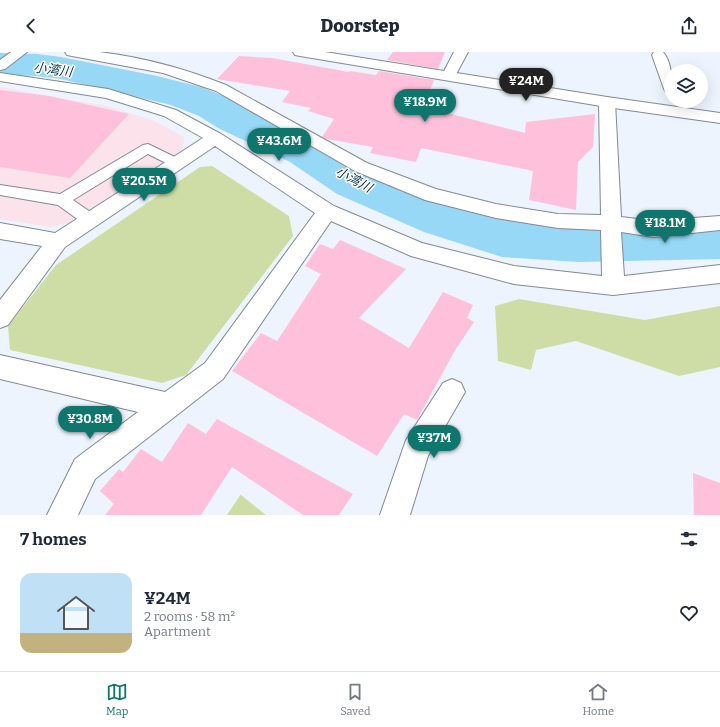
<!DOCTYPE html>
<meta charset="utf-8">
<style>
body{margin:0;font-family:Bitter,"Noto Sans JP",serif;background:#f2f2f3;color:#1f2937;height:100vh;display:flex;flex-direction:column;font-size:15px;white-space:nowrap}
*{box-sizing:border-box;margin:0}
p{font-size:13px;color:#747a83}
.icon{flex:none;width:22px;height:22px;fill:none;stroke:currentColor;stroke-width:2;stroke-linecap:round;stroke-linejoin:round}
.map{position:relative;height:463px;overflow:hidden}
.details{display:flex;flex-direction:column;background:#fff;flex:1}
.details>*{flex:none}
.buttons{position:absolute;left:664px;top:12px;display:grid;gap:8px}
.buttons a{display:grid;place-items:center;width:44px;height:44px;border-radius:50%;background:#fff;box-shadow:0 4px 16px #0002;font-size:20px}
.price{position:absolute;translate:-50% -34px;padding:0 9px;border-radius:14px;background:#0f766e;color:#fff;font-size:13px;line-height:26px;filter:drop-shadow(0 1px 2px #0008)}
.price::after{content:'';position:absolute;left:50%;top:24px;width:12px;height:9px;margin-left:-6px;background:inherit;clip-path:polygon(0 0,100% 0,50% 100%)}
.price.current{background:#222;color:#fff}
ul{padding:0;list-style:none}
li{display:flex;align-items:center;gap:12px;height:100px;padding:0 20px}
li span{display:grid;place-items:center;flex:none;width:112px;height:80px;border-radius:12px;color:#555}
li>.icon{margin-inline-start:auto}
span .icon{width:48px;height:48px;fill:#fffc;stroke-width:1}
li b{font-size:17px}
h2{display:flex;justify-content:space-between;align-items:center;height:48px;padding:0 20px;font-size:17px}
header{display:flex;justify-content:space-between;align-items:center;height:52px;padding:0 20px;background:#fff;font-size:18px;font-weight:800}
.tab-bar{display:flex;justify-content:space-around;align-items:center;height:56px;border-top:1px solid #e0e1e3;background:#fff;font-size:11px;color:#747a83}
.tab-bar a{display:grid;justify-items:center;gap:2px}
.tab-bar .current{color:#0f766e}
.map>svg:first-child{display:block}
.commercial{fill:#fbe2eb}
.green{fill:#cedda6}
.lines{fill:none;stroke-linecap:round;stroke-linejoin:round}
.river{fill:#96d8f5;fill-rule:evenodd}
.building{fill:#fec0da}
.lane-casing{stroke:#838991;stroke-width:2}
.street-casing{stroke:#838991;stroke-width:2}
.secondary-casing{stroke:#838991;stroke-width:2}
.lane{fill:#fff;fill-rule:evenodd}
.street{fill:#fff;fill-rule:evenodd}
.secondary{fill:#fff;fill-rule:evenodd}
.labels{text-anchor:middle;stroke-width:3;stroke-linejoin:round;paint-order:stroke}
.water-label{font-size:13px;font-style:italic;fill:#052e3d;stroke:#fff}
</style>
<header><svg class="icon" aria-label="back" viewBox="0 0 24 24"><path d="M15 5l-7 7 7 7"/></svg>Doorstep<svg class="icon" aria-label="share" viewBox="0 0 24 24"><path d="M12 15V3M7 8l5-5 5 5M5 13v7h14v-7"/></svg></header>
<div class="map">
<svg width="720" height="463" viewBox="0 0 720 463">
<rect width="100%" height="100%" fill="#edf4fd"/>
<!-- commercial -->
<path class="commercial" d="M0 35 106 54 152 68 184 85 183 97 69 171 50 175 0 167Z"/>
<!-- green -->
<path class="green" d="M212 114 289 164 293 184 186 323 162 331 10 298 8 274 56 213 200 115Z
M519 247 645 268 720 254V315L679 324 576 289 536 298 531 318 498 309 495 254Z
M241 442V443L266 463H227Z"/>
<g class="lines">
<!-- river -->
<path class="river" d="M0 1 37 2 61 5 157 24 201 35 229 46 248 58 322 88 373 118 457 150 502 163 579 168 720 165V207L579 210 502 205 424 180 337 142 290 110 218 76 199 64 171 53 61 27 37 24 0 23Z"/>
</g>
<!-- building -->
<path class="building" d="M393 0H445L438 17 387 8Z
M239 4 272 6 349 20 350 19 376 23 379 19 434 28 424 55 525 81 526 70 595 62 593 95 578 110 576 158 529 148 533 119 421 96 416 110 370 101 373 95 327 87 322 85 334 67 308 59 311 56 282 50 290 39 217 27Z
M0 38 49 44 129 62 70 126 0 115Z
M340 188 406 217 359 266 409 296 443 240 473 253 467 266 474 270 454 300 417 368 404 362 377 404 232 319 261 281 277 289 321 222 305 214 320 192 333 197Z
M217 367 353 442 339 463H303L232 415 201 463H105L114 452 100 439 119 417 123 420 141 397 162 410 188 371 206 382Z
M693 421 720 431V463H694Z"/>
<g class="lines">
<defs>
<path id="lane" d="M148 92 181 108 183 111 181 114 176 116 148 102 73 148 96 164 98 168 96 172 90 174 84 172 58 153 0 143V133L60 142 143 93Z"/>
<path id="street" d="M11 0H27L5 17 0 18V8Z
M65 0C76 0 88 0 99 0 142 5 186 17 226 33L367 111 436 137 496 152 558 162 601 163 599 50 602 47 607 45 612 47 615 50 621 165 654 169 720 164V178L654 185 621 180 624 224 720 213V231L613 243 514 232 411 204 331 169 223 327 95 427 78 463H47L75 407 138 360 0 327V303L165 340 205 311 315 161 215 94 65 195 8 273 0 276V248L42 194 0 187V171L55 181 203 86 164 64 106 46 0 29V21L108 37 176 58 221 82 334 154 422 191 514 214 602 224 601 178 558 176 496 166 425 148 355 119 216 39 163 21 72 4 67 3Z
M454 0H468L454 26 449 27 444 26 442 23Z
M654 0H663C673 12 671 27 671 41L666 40 664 37 652 3Z
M452 327 461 331 465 340 428 404 410 463H380L406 388 443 331Z"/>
<path id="secondary" d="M293 0H325L607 45 720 61V71L607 55 300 4 295 3Z"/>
</defs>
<!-- lane casing -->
<use href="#lane" class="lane-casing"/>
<!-- street casing -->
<use href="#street" class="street-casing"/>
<!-- secondary casing -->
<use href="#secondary" class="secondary-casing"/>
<!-- lane -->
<use href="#lane" class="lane"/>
<!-- street -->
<use href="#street" class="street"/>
<!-- secondary -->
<use href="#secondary" class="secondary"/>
</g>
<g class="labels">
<!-- water labels -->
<g class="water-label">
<text transform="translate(53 17) rotate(7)" y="5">小湾川</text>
<text transform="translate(354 127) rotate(28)" y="5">小湾川</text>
</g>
</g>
</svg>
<div class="buttons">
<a><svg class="icon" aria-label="layers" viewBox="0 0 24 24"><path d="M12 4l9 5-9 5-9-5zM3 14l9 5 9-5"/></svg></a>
</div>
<b class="price current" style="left:526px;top:50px">¥24M</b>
<b class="price" style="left:425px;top:71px">¥18.9M</b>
<b class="price" style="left:279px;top:110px">¥43.6M</b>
<b class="price" style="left:144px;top:150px">¥20.5M</b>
<b class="price" style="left:665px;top:192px">¥18.1M</b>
<b class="price" style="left:90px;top:388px">¥30.8M</b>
<b class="price" style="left:434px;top:407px">¥37M</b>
</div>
<section class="details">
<h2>7 homes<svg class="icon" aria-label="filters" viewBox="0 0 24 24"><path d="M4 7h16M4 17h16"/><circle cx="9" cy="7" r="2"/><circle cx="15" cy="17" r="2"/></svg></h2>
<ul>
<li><span style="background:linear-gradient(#bfe0f5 75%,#c2b280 0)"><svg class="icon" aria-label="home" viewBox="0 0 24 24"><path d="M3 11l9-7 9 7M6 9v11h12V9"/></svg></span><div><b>¥24M</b><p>2 rooms · 58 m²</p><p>Apartment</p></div><svg class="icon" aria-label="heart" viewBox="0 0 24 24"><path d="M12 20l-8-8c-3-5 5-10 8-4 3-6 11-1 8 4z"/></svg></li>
</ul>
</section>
<nav class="tab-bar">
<a class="current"><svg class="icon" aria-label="map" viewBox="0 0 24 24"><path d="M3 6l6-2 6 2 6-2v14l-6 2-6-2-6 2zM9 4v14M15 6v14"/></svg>Map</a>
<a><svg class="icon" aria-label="saved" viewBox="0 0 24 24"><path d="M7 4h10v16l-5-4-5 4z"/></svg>Saved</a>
<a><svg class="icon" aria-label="home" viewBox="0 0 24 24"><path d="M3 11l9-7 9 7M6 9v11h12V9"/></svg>Home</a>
</nav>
